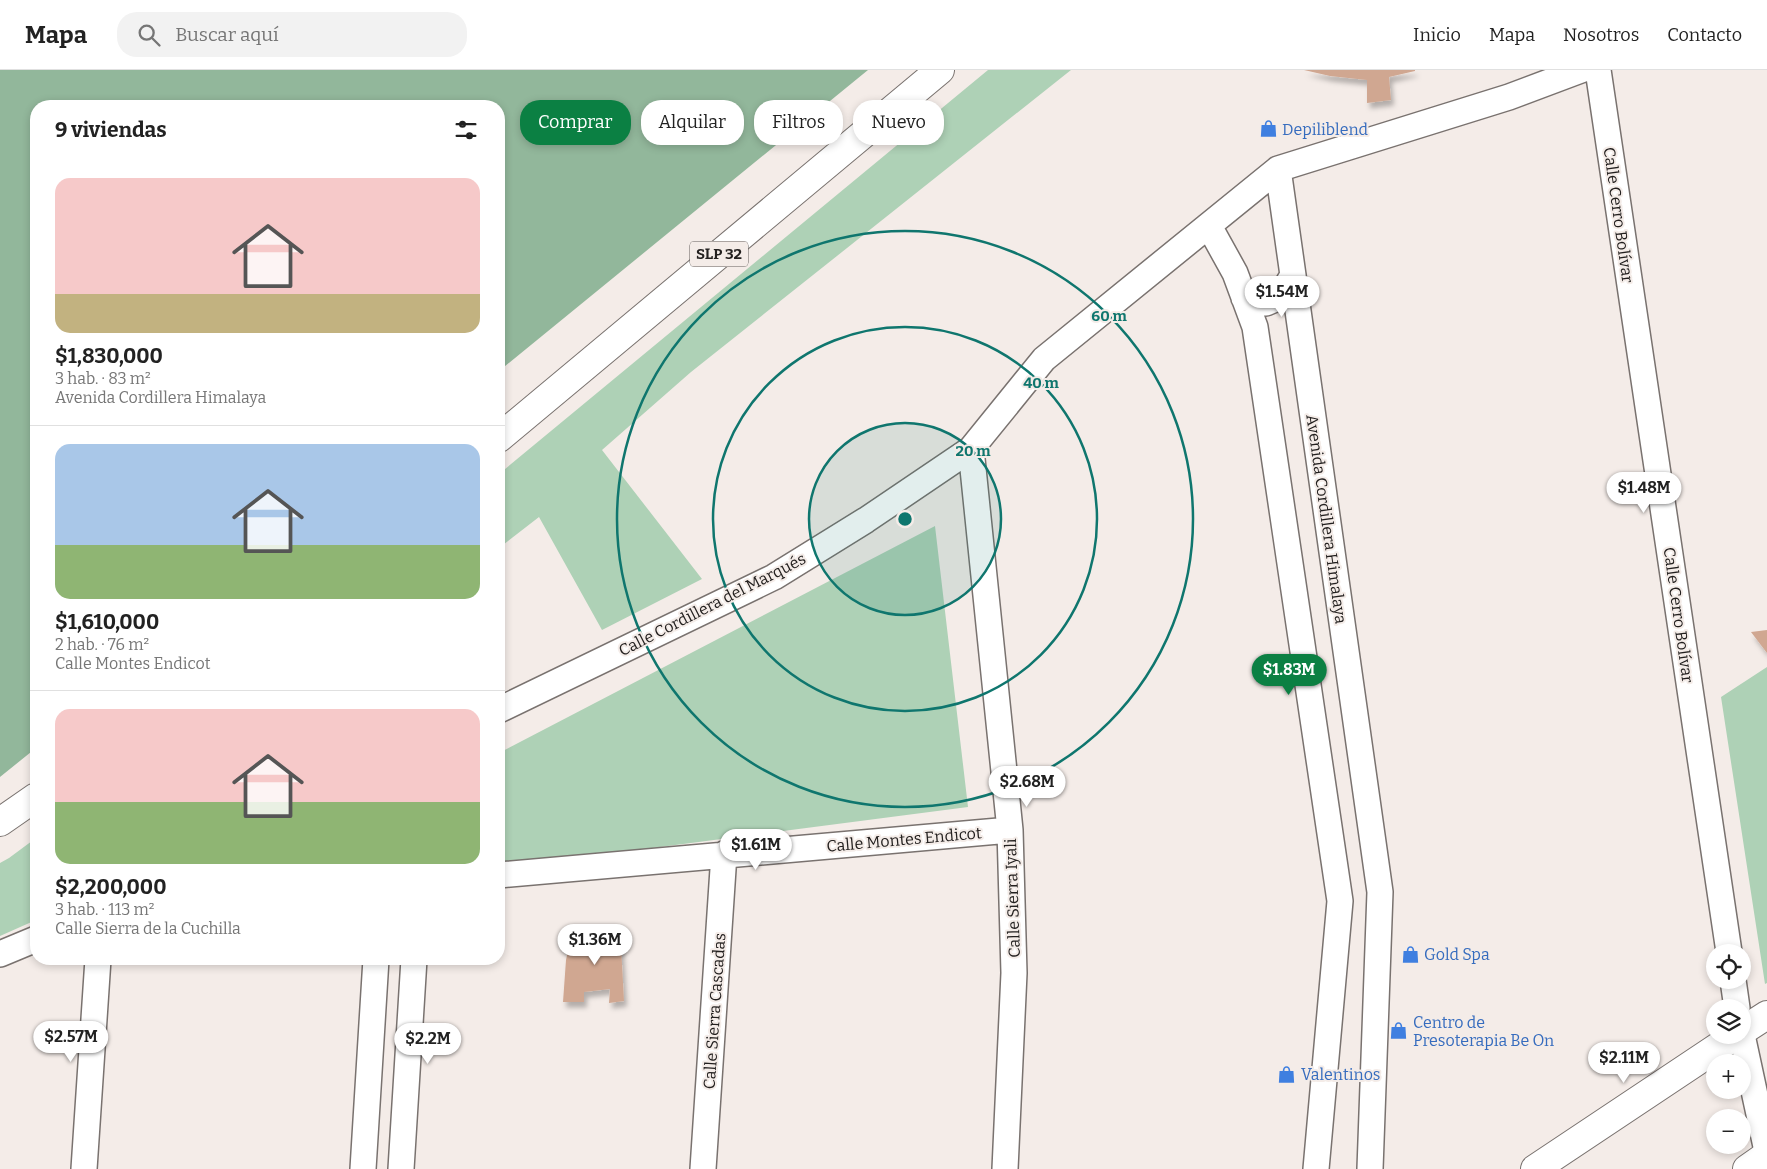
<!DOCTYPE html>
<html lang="es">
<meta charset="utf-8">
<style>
body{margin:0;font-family:Bitter,serif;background:#f2f2f2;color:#222;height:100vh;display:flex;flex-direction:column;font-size:19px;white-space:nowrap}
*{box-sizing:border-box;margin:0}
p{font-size:16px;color:#767676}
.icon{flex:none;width:28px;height:28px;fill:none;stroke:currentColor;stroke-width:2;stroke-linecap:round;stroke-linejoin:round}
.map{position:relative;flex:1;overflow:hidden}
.panel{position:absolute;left:30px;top:30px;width:475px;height:865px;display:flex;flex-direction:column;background:#fff;border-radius:20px;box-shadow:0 2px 8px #0003}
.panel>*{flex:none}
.top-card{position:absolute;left:520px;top:30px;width:475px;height:45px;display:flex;gap:10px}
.controls{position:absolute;left:1706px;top:874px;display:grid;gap:10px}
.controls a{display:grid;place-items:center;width:45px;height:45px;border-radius:50%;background:#fff;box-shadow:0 2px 8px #0003;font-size:25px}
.price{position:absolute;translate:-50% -42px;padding:0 11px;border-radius:18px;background:#fff;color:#222;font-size:16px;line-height:32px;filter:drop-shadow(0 1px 2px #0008)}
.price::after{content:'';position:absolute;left:50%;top:30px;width:15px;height:11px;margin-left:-8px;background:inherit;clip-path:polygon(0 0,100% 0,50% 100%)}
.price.active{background:#0b8043;color:#fff}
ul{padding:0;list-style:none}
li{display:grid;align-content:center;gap:10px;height:265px;padding:0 25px}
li+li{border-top:1px solid #e0e0e0}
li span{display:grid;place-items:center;height:155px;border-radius:15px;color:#555}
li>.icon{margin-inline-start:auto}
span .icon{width:90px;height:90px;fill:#fffc;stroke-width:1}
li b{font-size:21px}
h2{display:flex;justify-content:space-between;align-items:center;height:60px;padding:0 25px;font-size:21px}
.pill{padding:0 18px;border-radius:20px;background:#fff;box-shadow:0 2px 8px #0003;font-size:18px;line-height:45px}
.pill.active{background:#0b8043;color:#fff}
header{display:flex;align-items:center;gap:30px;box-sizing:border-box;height:70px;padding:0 25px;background:#fff;border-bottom:1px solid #e0e0e0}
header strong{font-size:24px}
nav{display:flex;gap:28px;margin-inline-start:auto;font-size:18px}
.search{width:350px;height:45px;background:#f2f2f2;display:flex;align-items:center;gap:12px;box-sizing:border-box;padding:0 18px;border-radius:20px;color:#767676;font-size:19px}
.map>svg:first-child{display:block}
.green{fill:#aed1b6}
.forest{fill:#92b79b}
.building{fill:#d0a791;filter:url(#shadow)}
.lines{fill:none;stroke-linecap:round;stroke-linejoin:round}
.minor-casing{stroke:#79726f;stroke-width:28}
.secondary-casing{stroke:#79726f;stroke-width:30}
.primary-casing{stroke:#79726f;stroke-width:30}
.minor{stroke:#fff;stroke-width:25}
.secondary{stroke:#fff;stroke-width:28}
.primary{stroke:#fff;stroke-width:28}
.ring{fill:none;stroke:#0f766e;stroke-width:2.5}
.labels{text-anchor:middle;stroke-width:4;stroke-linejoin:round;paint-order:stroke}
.shield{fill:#f4ece8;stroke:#625d5b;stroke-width:1}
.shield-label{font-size:15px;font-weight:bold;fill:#23201f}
.shop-label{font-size:16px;fill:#366cbe;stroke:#f4ece8;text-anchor:start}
.street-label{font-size:16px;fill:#23201f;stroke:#f4ece8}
.centre{fill:#0f766e;stroke:#f4ece8;stroke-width:2.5}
.ring-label{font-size:15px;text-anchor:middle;font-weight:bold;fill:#0f766e;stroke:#f4ece8;stroke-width:4;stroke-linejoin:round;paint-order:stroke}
</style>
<header>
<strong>Mapa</strong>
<div class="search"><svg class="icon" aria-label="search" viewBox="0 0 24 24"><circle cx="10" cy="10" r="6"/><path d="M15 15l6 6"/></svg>Buscar aquí</div>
<nav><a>Inicio</a><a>Mapa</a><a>Nosotros</a><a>Contacto</a></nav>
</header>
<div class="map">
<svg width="1767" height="1099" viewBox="0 0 1767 1099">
<defs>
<filter id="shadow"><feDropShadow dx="3" dy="5.5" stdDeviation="2.5" flood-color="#0004"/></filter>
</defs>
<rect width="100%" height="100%" fill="#f4ece8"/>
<!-- green -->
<path class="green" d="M988 0H1071L691 302 602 380 702 509 602 560 539 447 499 478V404Z
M935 456 968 737 499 798V683Z
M1767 597V913L1765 914 1721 627Z
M36 768V850L0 866V793L9 788Z"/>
<!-- forest -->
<path class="forest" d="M0 0H868L499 301V36H36V678L0 707Z"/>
<!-- building -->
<path class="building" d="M1304 0H1415V1L1389 7 1391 30 1367 33V10L1330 6Z
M1767 560V583L1751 562Z
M620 858 624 931 609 933 610 919 584 922V932H563L566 890 571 867 594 865V860Z"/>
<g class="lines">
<defs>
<path id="minor" d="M1598 0 1729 882
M1278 99 1380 822 1370 1099
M1209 156 1235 203 1255 257 1340 831 1316 1099
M1244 228 1266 233 1280 227 1293 205
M971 379 1010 760 1014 903 1005 1099
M499 640 774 507 866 450 971 379 1044 289 1278 99 1509 27 1581 0
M499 805 1010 760
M0 884 36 869
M1733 910 1737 938
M1742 965 1767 1081
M84 1099 98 889
M363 1099 376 889
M401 1099 414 889
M703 1099 724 784"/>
<path id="secondary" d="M1742 961 1767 945
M1535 1099 1736 965
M1747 1099 1767 1085"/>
<path id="primary" d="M499 368 940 0
M0 752 36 727"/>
</defs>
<!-- minor casing -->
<use href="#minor" class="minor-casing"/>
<!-- secondary casing -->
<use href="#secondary" class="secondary-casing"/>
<!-- primary casing -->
<use href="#primary" class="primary-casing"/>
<!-- minor -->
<use href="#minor" class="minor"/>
<!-- secondary -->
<use href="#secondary" class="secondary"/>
<!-- primary -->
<use href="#primary" class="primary"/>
</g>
<!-- distance rings -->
<circle cx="905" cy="449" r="96" fill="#0f766e" fill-opacity=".12"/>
<g class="ring">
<circle cx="905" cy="449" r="96"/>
<circle cx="905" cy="449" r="192"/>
<circle cx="905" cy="449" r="288"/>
</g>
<!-- icons -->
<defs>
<symbol id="shop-bare" viewBox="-9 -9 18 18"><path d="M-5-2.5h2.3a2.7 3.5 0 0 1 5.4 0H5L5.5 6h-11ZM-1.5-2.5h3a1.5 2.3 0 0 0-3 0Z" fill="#3f7fe0" stroke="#f4ece8" stroke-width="2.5" paint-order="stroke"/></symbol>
</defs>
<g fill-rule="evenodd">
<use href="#shop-bare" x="1256" y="46" width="25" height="25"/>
<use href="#shop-bare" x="1398" y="872" width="25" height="25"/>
<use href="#shop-bare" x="1386" y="948" width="25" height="25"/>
<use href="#shop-bare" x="1274" y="992" width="25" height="25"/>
</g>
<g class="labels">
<!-- shield labels -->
<rect class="shield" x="690" y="171.5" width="58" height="25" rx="4"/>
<g class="shield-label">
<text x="719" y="189">SLP 32</text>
</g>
<!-- shop labels -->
<g class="shop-label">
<text x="1282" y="65">Depiliblend</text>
<text x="1424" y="890">Gold Spa</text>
<text x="1413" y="958">Centro de<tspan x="1413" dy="18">Presoterapia Be On</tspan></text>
<text x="1301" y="1010">Valentinos</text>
</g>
<!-- street labels -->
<g class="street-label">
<text transform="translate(1619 145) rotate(82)" y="6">Calle Cerro Bolívar</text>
<text transform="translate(1327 449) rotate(82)" y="6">Avenida Cordillera Himalaya</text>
<text transform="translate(712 534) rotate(-27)" y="6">Calle Cordillera del Marqués</text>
<text transform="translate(1679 545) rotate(82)" y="6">Calle Cerro Bolívar</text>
<text transform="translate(904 769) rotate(-5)" y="6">Calle Montes Endicot</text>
<text transform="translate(1012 828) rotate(-92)" y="6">Calle Sierra Iyali</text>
<text transform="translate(714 941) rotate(-86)" y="6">Calle Sierra Cascadas</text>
</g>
</g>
<circle cx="905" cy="449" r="8" class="centre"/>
<g class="ring-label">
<text x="1109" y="251">60 m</text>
<text x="1041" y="318">40 m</text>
<text x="973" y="386">20 m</text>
</g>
</svg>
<div class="controls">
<a><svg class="icon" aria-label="locate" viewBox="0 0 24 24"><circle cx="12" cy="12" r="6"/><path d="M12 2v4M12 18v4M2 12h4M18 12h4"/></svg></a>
<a><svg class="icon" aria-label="layers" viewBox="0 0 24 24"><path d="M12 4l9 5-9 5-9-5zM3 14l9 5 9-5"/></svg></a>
<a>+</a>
<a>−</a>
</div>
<b class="price" style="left:1282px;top:248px">$1.54M</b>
<b class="price" style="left:1644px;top:444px">$1.48M</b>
<b class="price active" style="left:1289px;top:626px">$1.83M</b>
<b class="price" style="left:1027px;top:738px">$2.68M</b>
<b class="price" style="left:756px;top:801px">$1.61M</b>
<b class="price" style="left:595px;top:896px">$1.36M</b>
<b class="price" style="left:71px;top:993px">$2.57M</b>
<b class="price" style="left:428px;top:995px">$2.2M</b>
<b class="price" style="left:1624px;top:1014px">$2.11M</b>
<div class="top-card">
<a class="pill active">Comprar</a>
<a class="pill">Alquilar</a>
<a class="pill">Filtros</a>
<a class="pill">Nuevo</a>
</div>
<section class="panel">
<h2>9 viviendas<svg class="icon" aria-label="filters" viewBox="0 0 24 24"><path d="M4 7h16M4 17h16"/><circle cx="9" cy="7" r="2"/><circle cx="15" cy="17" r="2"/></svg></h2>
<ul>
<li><span style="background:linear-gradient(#f6c9c9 75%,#c2b280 0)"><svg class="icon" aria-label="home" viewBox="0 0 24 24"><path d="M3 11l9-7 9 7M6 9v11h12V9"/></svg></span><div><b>$1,830,000</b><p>3 hab. · 83 m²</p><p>Avenida Cordillera Himalaya</p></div></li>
<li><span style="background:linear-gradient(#a9c7e8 65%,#8fb573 0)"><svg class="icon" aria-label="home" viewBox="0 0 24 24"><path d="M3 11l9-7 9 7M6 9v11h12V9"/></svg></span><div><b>$1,610,000</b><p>2 hab. · 76 m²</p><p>Calle Montes Endicot</p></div></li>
<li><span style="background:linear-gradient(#f6c9c9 60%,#8fb573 0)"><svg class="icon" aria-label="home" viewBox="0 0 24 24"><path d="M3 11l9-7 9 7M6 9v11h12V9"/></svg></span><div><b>$2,200,000</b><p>3 hab. · 113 m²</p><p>Calle Sierra de la Cuchilla</p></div></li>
</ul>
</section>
</div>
